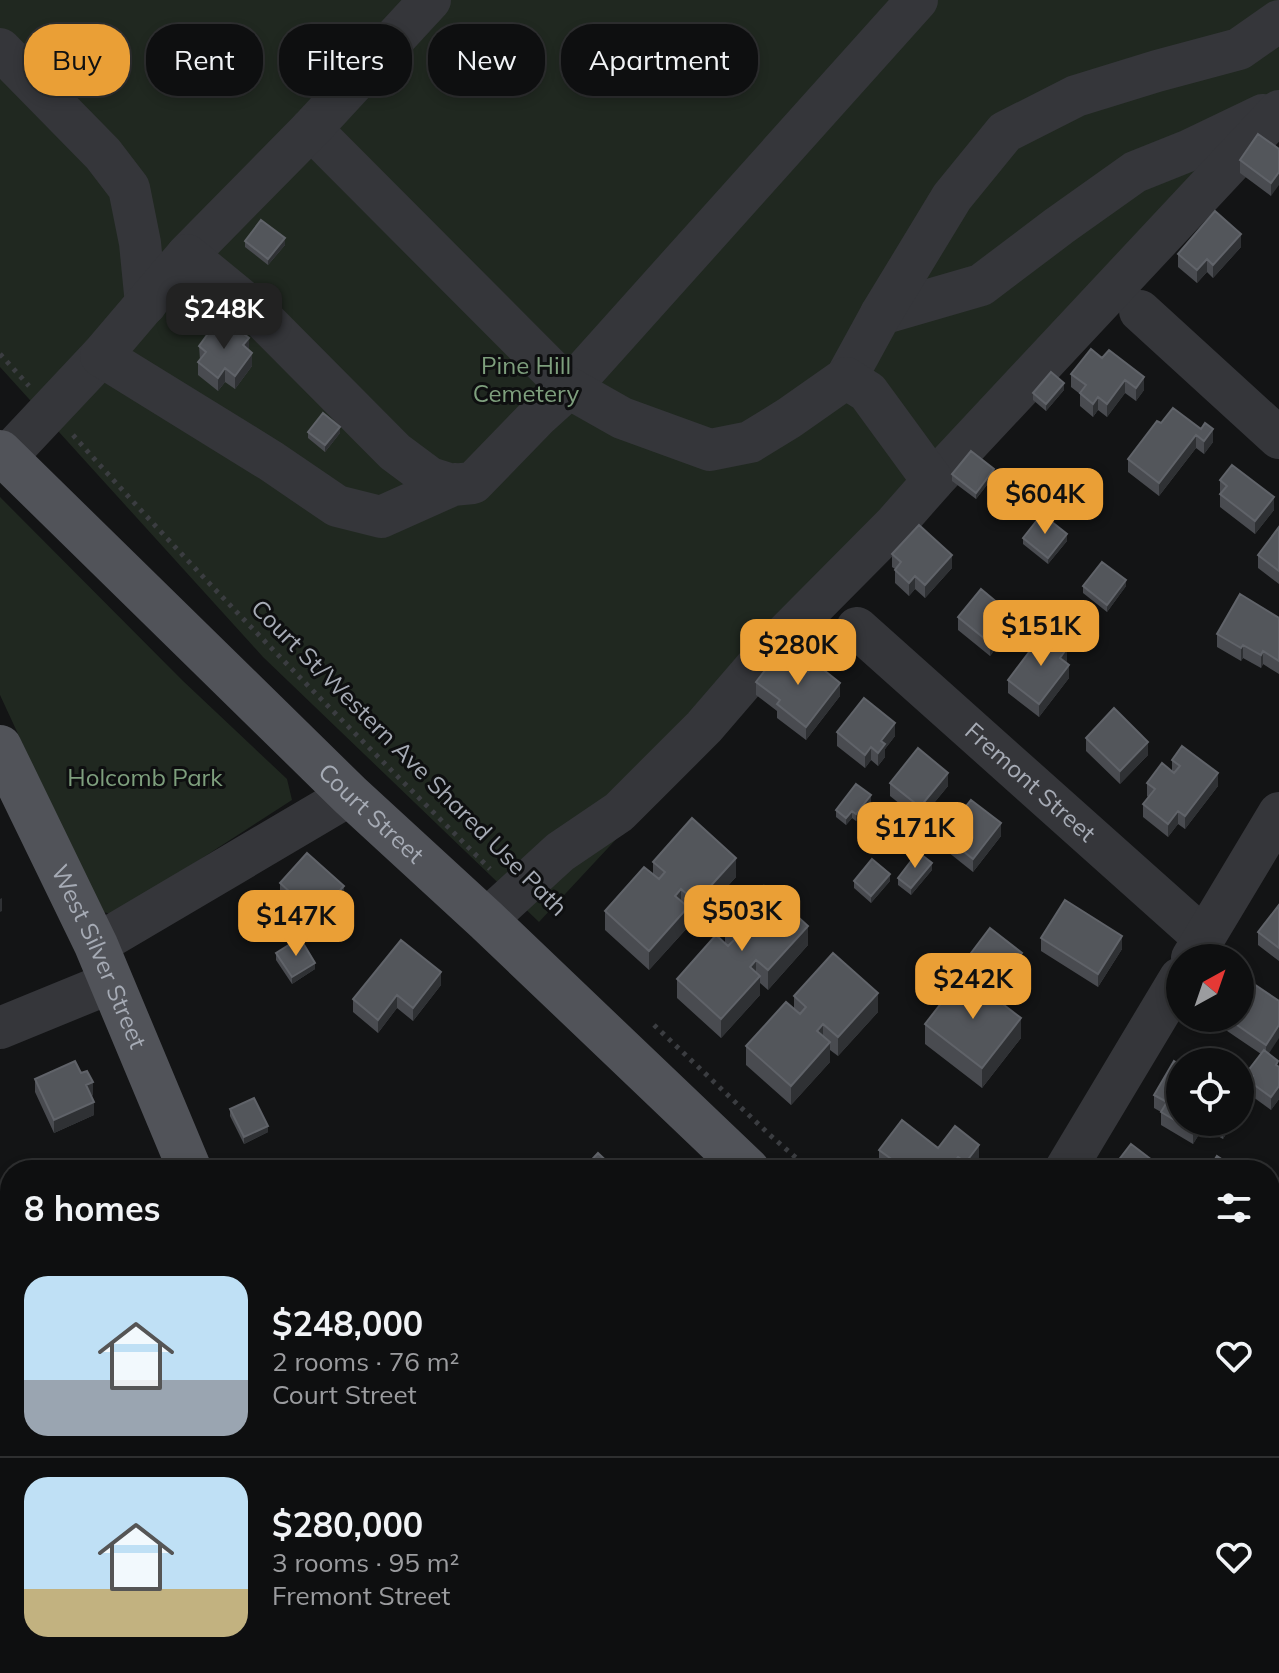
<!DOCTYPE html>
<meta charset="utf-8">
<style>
body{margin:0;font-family:Mulish,sans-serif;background:#1c1d1e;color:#f1f3f6;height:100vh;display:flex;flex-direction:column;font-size:30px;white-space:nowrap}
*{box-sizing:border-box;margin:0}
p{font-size:26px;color:#9b9c9f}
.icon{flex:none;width:44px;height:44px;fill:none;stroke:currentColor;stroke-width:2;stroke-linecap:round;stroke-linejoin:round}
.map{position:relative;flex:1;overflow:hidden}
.drawer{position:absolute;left:0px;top:1160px;width:1280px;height:514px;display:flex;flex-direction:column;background:#0e0f10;border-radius:32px 32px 0 0;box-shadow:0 4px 12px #0003,0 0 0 2px #2e2f30}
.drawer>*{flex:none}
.banner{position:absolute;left:24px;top:24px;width:800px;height:72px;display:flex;gap:16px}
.needle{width:52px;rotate:40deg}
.fabs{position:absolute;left:1166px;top:944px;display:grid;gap:16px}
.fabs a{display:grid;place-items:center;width:88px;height:88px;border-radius:50%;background:#0e0f10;box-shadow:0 4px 12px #0003,0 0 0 2px #2e2f30;font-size:40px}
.price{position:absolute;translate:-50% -68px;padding:0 18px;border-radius:16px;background:#ea9f36;color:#111;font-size:26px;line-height:52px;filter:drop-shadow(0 2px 4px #0008)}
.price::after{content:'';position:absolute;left:50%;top:48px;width:24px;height:18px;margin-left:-12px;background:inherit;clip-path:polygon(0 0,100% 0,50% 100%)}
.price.selected{background:#222;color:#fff}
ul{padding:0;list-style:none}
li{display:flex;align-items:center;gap:24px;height:200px;padding:0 24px}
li+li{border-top:2px solid #2e2f30}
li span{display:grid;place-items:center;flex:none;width:224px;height:160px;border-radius:24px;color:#555}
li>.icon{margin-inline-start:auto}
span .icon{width:96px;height:96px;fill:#fffc;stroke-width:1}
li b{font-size:34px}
h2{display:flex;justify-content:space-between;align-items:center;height:96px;padding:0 24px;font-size:34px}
.pill{padding:0 28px;border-radius:32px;background:#0e0f10;box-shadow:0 4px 12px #0003,0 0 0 2px #2e2f30;font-size:28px;line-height:72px}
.pill.selected{background:#ea9f36;color:#111}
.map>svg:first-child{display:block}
.built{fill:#1f2022}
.green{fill:#202820}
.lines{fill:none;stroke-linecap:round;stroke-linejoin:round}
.path{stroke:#3b3d41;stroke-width:5;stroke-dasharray:4 6;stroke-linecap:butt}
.minor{stroke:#35363a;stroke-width:42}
.major{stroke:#515359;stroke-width:44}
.wall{fill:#494b50}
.shaded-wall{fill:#2f3134}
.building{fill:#53565b;stroke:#606369;stroke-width:2}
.labels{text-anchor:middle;stroke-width:6;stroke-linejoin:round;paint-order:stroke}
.park-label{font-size:24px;fill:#7e9f7d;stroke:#0e0f10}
.street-label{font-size:24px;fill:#a6abb5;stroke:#0e0f10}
</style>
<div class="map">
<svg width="1279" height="1673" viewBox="0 0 1279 1673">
<rect width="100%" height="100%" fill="#131415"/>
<!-- built -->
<path class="built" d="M1270 1622 1279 1628V1673H397L394 1664H1270Z"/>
<!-- green -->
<path class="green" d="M0 0H1279V128L539 922 263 657 0 367Z
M0 497 182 680 287 779 292 800 114 915 100 911 0 695Z"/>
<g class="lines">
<!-- path -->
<path class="path" d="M0 354 29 386
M73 435C206 585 348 727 490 869
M654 1025 771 1136 810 1170"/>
<!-- minor -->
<g class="minor">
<path d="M0 49 103 154 129 188 140 243 146 304"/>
<path d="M311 129 569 388 917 0"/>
<path d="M187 255 311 129 430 0"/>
<path d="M1140 311 1279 438"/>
<path d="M881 314 981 285 1059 226 1135 172 1190 150 1263 115"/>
<path d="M846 378 881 314 952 197 1005 132 1076 96 1157 71 1239 49 1279 21"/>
<path d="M5 458 101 356"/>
<path d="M933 481 1279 111"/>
<path d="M455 484 381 517 337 506 271 461 101 356 187 255 255 311 395 452 430 478 452 485 473 483 538 416 569 388 622 418 710 450 750 442 789 418 846 378 868 392 933 481 896 523 773 647 704 727 619 812 560 852 486 920"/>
<path id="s1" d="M857 628 1204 938"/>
<path d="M96 945 350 795"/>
<path d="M1192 958 1279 813"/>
<path d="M0 1028 110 983"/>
<path d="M1065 1170 1180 978"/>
<path d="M0 1567 10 1564"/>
<path d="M1270 1611 1279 1594"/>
<path d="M1006 1664 1022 1673"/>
<path d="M1119 1673 1124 1664"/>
<path d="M1229 1673 1235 1664"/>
</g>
<!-- major -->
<g class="major">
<path id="s2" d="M0 452 350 795 486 920 748 1170"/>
<path id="s3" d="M0 747 96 945 190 1170"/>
<path d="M1270 1571 1279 1576"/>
<path d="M360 1664 363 1673"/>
</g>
</g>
<!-- wall -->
<path class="wall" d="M1279 149 1271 196 1240 173V160Z
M245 241 285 245 268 265 245 247Z
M1241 247 1213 278 1207 272 1197 283 1178 267V254Z
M226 332 249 350 252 366 235 389 225 382 218 391 198 375V362L200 360 199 346Z
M1091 349 1144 390 1136 401 1125 393 1107 417 1098 410 1093 417 1080 406V394L1071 387V374Z
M1064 390 1046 411 1033 400V393Z
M1161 423 1213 442 1204 454 1196 448 1159 496 1128 472V459Z
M308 432 340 433 325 452 308 438Z
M952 474 994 476 976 499 952 481Z
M1220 480 1274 510 1255 534 1220 507Z
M1279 527V584L1258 568V555Z
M1023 538 1067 541 1048 564 1023 544Z
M892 554 952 568 925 598 915 589 909 596 895 583V569L892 567Z
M1083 586H1126L1107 612 1083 593Z
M958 617 1012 628 990 656 958 630Z
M1279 618V674L1263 664 1261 668 1243 658 1241 661 1217 647V634Z
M1067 661 1066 663 1069 678 1039 717 1008 693V680Z
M808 672 840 696 806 740 777 718V711L756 695V682Z
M837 732 895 736 885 749V757L878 766 871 760 865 768 837 746Z
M1086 738 1148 755 1120 784 1086 751Z
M1172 760 1218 786 1185 829 1178 824 1168 837 1143 817V804L1148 797 1147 796V783L1172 771Z
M890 783 948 786 920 820 890 796Z
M871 802 856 821 852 818 846 825 836 817V810Z
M943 835 1001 836 973 872 943 848Z
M653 862 736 877 696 921 688 915V927L649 970 605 930V911L653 874Z
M932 870 911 895 898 885V878Z
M854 881H890L871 903 854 888Z
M280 883 344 899 316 929 280 896Z
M1279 905V961L1258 945V932Z
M725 930 808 945 768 990 760 983V995L721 1038 677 998V979L725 942Z
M1041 938 1122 949 1098 987 1041 951Z
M276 953 315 969 292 984 276 960Z
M968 957 1022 966 999 995 968 970Z
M441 985 413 1021 397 1008 378 1033 353 1012V999Z
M794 996 878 1012 838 1056 830 1050V1062L791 1105 746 1065V1046L794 1009Z
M1279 1001 1268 1054 1279 1067V1099L1271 1110 1249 1094V1087L1247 1085V1072L1261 1054 1208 1018H1240Z
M925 1024 1021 1038 982 1088 925 1044Z
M1180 1065V1122H1233L1223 1139 1203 1128 1193 1144 1161 1125V1112L1154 1108V1095Z
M35 1079 93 1095 91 1096 94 1115 54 1133 35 1092Z
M230 1109 268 1132 244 1144 230 1116Z
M938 1148 979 1158 970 1170H887L879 1163V1150Z
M1279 1375V1460L1270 1453V1378Z
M0 1633 71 1673H5L0 1657Z
M214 1664H250L252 1673H214Z
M774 1664H941L944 1673H777Z"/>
<!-- shaded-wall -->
<path class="shaded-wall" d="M1279 172V185L1271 196V183Z
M1241 234V247L1213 278V265Z
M285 238V245L268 265V259Z
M1207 259V272L1197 283V270Z
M249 338V351L243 345Z
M252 353V366L235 389V376Z
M225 368V382L218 391V378Z
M1144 377V390L1136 401V388Z
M1125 380V393L1107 417V404Z
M1064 383V390L1046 411V404Z
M1098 397V410L1093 417V404Z
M340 427V433L325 452V445Z
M1213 429V442L1204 454V441Z
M1196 435V448L1159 496V483Z
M994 469V476L976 499V493Z
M1274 497V510L1255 534V521Z
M1067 534V541L1048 564V558Z
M952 555V568L925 598V585Z
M915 576V589L909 596V583Z
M1126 580V586L1107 612V605Z
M1012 615V628L990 656V643Z
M1243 645V658L1241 661V648Z
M1067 648V661L1060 671V658Z
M1263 651V664L1261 668V655Z
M1069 665V678L1039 717V704Z
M840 683V696L806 740V727Z
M895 723V736L885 749V757L878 766V753L881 741Z
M1148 742V755L1120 784V771Z
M871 747V760L865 768V755Z
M948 773V786L920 820V807Z
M1218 773V786L1185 829V816Z
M871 795V802L856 821V814Z
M852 811V818L846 825V818Z
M1178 811V824L1168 837V824Z
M1001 823V836L973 872V859Z
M736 858V877L696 921V902Z
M932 863V870L911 895V888Z
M890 874V881L871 903V896Z
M344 886V899L316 929V916Z
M681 889V909L675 896Z
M2 898V911L0 912V899Z
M688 907V927L649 970V951Z
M808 926V945L768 990V970Z
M1122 936V949L1098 987V974Z
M1022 953V966L999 995V982Z
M756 960V979L750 967Z
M315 963V969L292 984V977Z
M441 972V985L413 1021V1008Z
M760 976V995L721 1038V1019Z
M878 993V1012L838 1056V1037Z
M397 995V1008L378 1033V1020Z
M1021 1018V1038L982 1088V1068Z
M823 1024V1043L817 1031Z
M1279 1025V1038L1266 1058V1045Z
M830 1042V1062L791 1105V1086Z
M93 1082V1095L86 1098V1085Z
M1279 1086V1099L1271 1110V1097Z
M94 1102V1115L54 1133V1120Z
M1199 1122H1203V1128L1193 1144V1131Z
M1225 1122H1233L1223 1139V1126Z
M268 1126V1132L244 1144V1137Z
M979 1145V1158L970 1170H966V1162Z
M958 1157V1170H948Z
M935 1161V1170H928Z
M10 1402V1415L1 1418V1405Z
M724 1664H761V1672L694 1673Z
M71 1668V1673H56Z"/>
<!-- building -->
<path class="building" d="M1258 134 1279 149V172L1271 183 1240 160Z
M1215 211 1241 234 1213 265 1207 259 1197 270 1178 254Z
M261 220 285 238 268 259 245 241Z
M215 324 226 332 231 324 249 338 243 345 252 353 235 376 225 368 218 378 198 362 206 352 199 346Z
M1091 349 1102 358 1109 350 1144 377 1136 388 1125 380 1107 404 1098 397 1093 404 1080 393 1086 385 1071 374Z
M1051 372 1064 383 1046 404 1033 393Z
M1173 408 1201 429 1205 423 1213 429 1204 441 1196 435 1159 483 1128 459 1157 421 1161 423Z
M323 413 340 427 325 445 308 432Z
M971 451 994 469 976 493 952 474Z
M1232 465 1274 497 1255 521 1220 494 1227 486 1220 480Z
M1042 514 1067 534 1048 558 1023 538Z
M919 525 952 555 925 585 915 576 909 583 895 570 901 562 892 554Z
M1279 527V571L1258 555Z
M1102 562 1126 580 1107 605 1083 586Z
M981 589 1012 615 990 643 958 617Z
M1240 594 1279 618V661L1263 651 1261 655 1243 645 1241 648 1217 634Z
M1045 631 1067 648 1060 658 1069 665 1039 704 1008 680Z
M780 651 808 672 815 663 840 683 806 727 777 704 780 700 756 682Z
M864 698 895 723 881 741 885 744 878 753 871 747 865 755 837 732Z
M1114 708 1148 742 1120 771 1086 738Z
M1182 746 1218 773 1185 816 1178 811 1168 824 1143 804 1155 789 1147 783 1162 763 1174 773 1180 766 1172 760Z
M918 748 948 773 920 807 890 783Z
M856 784 871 795 856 814 852 811 846 818 836 810Z
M971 800 1001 823 973 859 943 835Z
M692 818 736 858 696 902 681 889 675 896 688 907 649 951 605 911 644 867 659 879 665 872 653 862Z
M918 852 932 863 911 888 898 878Z
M307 853 344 886 316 916 280 883Z
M872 859 890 874 871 896 854 881Z
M764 886 808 926 768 970 756 960 750 967 760 976 721 1019 677 979 716 935 728 946 735 939 725 930Z
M1065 900 1122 936 1098 974 1041 938Z
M1279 905V948L1258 932Z
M990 928 1022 953 999 982 968 957Z
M300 938 315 963 292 977 276 953Z
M401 940 441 972 413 1008 397 995 378 1020 353 999Z
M833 953 878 993 838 1037 823 1024 817 1031 830 1042 791 1086 746 1046 786 1002 800 1014 806 1007 794 996Z
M964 974 1021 1018 982 1068 925 1024Z
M1242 976 1279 1001V1025L1266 1045 1227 1018H1240V979Z
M1264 1050 1278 1061 1276 1065 1279 1067V1086L1271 1097 1249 1081 1253 1076 1247 1072Z
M75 1061 81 1073 87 1071 93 1082 86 1085 94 1102 54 1120 35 1079Z
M1174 1061 1180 1065V1122H1199L1193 1131 1161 1112 1167 1102 1154 1095Z
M254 1098 268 1126 244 1137 230 1109Z
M902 1120 938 1148 955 1126 979 1145 966 1162 958 1157 948 1170 935 1161 928 1170H887L894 1161 879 1150Z
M1131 1144 1165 1170H1111Z
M598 1153 616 1170H582Z
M1217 1156 1238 1170H1208Z
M551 1164 558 1170H546Z
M323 1165 325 1170H308Z
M10 1359V1402L1 1405 0 1401V1362Z
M1275 1372 1279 1375V1447L1270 1440V1378Z
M10 1630V1664H70L71 1668 56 1673H10L0 1644V1633Z
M217 1664H250L252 1673H219Z
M469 1664H598L567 1673H450L449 1671Z
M598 1664H610L613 1673H567Z
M610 1664H724L694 1673H613Z
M781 1664H941L944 1673H784Z"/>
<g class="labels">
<!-- park labels -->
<g class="park-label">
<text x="526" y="374">Pine Hill<tspan x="526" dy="28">Cemetery</tspan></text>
<text x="145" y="786">Holcomb Park</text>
</g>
<!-- street labels -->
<g class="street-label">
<text transform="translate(409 758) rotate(45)" y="8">Court St/Western Ave Shared Use Path</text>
<text dy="8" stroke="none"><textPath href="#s1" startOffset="232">Fremont Street</textPath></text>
<text dy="8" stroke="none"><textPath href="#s2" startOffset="518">Court Street</textPath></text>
<text dy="8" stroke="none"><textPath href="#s3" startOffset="232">West Silver Street</textPath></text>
</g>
</g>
</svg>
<div class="fabs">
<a><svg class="needle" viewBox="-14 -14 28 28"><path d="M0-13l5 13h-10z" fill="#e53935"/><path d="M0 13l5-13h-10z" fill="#9b9c9f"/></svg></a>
<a><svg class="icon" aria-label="locate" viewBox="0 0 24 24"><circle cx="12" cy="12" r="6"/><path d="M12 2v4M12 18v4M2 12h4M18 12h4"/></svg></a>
</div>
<b class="price selected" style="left:224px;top:351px">$248K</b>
<b class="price" style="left:1045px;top:536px">$604K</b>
<b class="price" style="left:1041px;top:668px">$151K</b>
<b class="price" style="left:798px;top:687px">$280K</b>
<b class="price" style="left:915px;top:870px">$171K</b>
<b class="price" style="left:742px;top:953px">$503K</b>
<b class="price" style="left:296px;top:958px">$147K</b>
<b class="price" style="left:973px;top:1021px">$242K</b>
<div class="banner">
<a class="pill selected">Buy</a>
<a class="pill">Rent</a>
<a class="pill">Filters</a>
<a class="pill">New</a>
<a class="pill">Apartment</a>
</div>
<section class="drawer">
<h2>8 homes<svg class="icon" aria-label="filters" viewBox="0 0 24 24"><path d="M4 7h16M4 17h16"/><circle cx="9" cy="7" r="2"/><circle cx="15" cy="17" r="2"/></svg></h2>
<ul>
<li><span style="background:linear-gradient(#bfe0f5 65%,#9aa5b1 0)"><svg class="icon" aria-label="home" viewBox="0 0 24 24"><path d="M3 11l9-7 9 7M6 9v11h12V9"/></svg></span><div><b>$248,000</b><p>2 rooms · 76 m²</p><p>Court Street</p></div><svg class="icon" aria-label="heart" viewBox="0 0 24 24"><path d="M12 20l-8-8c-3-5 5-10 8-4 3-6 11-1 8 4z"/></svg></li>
<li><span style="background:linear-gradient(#bfe0f5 70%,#c2b280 0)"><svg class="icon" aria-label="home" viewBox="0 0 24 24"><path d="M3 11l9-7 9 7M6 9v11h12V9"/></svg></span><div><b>$280,000</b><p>3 rooms · 95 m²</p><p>Fremont Street</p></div><svg class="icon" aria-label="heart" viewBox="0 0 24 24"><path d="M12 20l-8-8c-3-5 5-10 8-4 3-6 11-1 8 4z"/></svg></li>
</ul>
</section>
</div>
